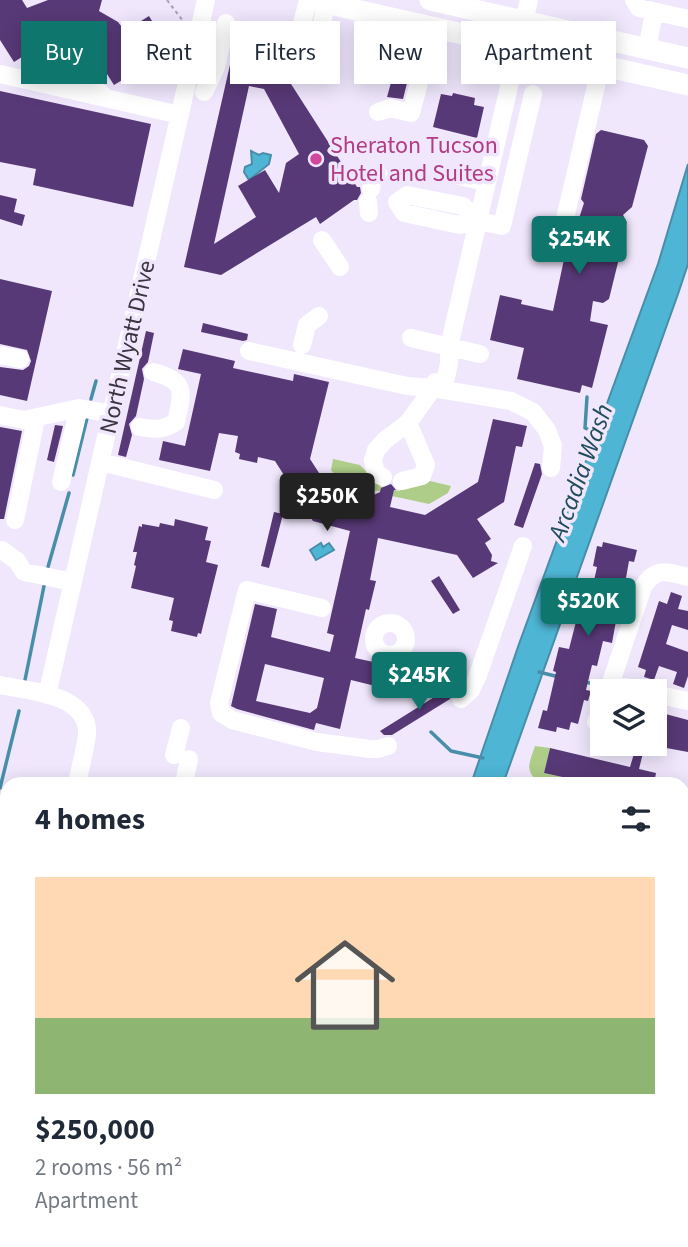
<!DOCTYPE html>
<meta charset="utf-8">
<style>
body{margin:0;font-family:"Source Sans 3",sans-serif;background:#f2f2f3;color:#1f2937;height:100vh;display:flex;flex-direction:column;font-size:26px;white-space:nowrap}
*{box-sizing:border-box;margin:0}
p{font-size:23px;color:#747a83}
.icon{flex:none;width:38px;height:38px;fill:none;stroke:currentColor;stroke-width:2;stroke-linecap:round;stroke-linejoin:round}
.map{position:relative;flex:1;overflow:hidden}
.sheet{position:absolute;left:0px;top:777px;width:690px;height:471px;display:flex;flex-direction:column;background:#fff;border-radius:21px 21px 0 0;box-shadow:0 4px 18px #0003}
.sheet>*{flex:none}
.banner{position:absolute;left:21px;top:21px;width:648px;height:63px;display:flex;gap:14px}
.buttons{position:absolute;left:590px;top:679px;display:grid;gap:14px}
.buttons a{display:grid;place-items:center;width:77px;height:77px;border-radius:0px;background:#fff;box-shadow:0 4px 18px #0003;font-size:35px}
.price{position:absolute;translate:-50% -60px;padding:0 16px;border-radius:7px;background:#0f766e;color:#fff;font-size:23px;line-height:46px;filter:drop-shadow(0 2px 4px #0008)}
.price::after{content:'';position:absolute;left:50%;top:42px;width:21px;height:16px;margin-left:-10px;background:inherit;clip-path:polygon(0 0,100% 0,50% 100%)}
.price.on{background:#222;color:#fff}
ul{padding:0;list-style:none}
li{display:grid;align-content:center;gap:14px;height:371px;padding:0 35px}
li span{display:grid;place-items:center;height:217px;border-radius:0px;color:#555}
li>.icon{margin-inline-start:auto}
span .icon{width:126px;height:126px;fill:#fffc;stroke-width:1}
li b{font-size:30px}
h2{display:flex;justify-content:space-between;align-items:center;height:84px;padding:0 35px;font-size:30px}
.pill{padding:0 24px;border-radius:0px;background:#fff;box-shadow:0 4px 18px #0003;font-size:24px;line-height:63px}
.pill.on{background:#0f766e;color:#fff}
.map>svg:first-child{display:block}
.green{fill:#aecd88}
.water{fill:#4eb5d5;stroke:#488ea8;stroke-width:2}
.lines{fill:none;stroke-linecap:round;stroke-linejoin:round}
.stream{stroke:#488ea8;stroke-width:3.5}
.building{fill:#583977;fill-rule:evenodd}
.path{stroke:#a79fb1;stroke-width:2;stroke-dasharray:3.5 3.5;stroke-linecap:butt}
.minor{stroke:#fff;stroke-width:18}
.major{stroke:#fff;stroke-width:21}
.hotel-dot{fill:#d1479c;stroke:#f0e7fd;stroke-width:2.5}
.labels{text-anchor:middle;stroke-width:7;stroke-linejoin:round;paint-order:stroke}
.hotel-label{font-size:24px;fill:#b23c85;stroke:#f0e7fd;text-anchor:start}
.street-label{font-size:24px;fill:#39343f;stroke:#f0e7fd}
.water-label{font-size:26px;font-style:italic;fill:#1f4c5a;stroke:#f0e7fd}
</style>
<div class="map">
<svg width="688" height="1247" viewBox="0 0 688 1247">
<rect width="100%" height="100%" fill="#f0e7fd"/>
<!-- green -->
<path class="green" d="M333 459 360 465 381 487 387 488 386 492C365 489 345 488 331 470Z
M430 481 451 486 448 493 429 504 392 496 394 490 400 491 401 489Z
M535 746 550 748 544 773 576 780 575 784H540C524 770 529 764 535 746Z"/>
<!-- water -->
<path class="water" d="M251 151 259 155 263 153 271 155 269 164 249 180 244 172 245 167 252 164Z
M688 164V264L678 294 503 784H471L519 644 658 264Z
M321 543 323 547 329 543 334 550 316 560 310 550Z
M0 1046 7 1052V1081L0 1074Z"/>
<g class="lines">
<!-- stream -->
<path class="stream" d="M587 397 585 428 599 434
M91 399 96 381
M73 475 87 418
M48 567 69 493
M539 672 559 677
M25 680 44 586
M584 682 602 685
M431 732 451 751 483 758
M0 788 19 711"/>
</g>
<!-- building -->
<path class="building" d="M0 0H22L27 8 48 0H102L99 11 118 22 125 31 149 16 170 51 114 85 107 74 100 79 96 75 85 58 78 60 64 59 52 50 30 64 25 55 14 62 0 40Z
M259 54 273 56 276 62 279 60 284 65 286 72 284 73 357 187H360L361 193 357 200H354L320 224 316 217 221 275 184 267 232 56 242 59 243 55 255 57ZM249 86 264 89 299 154 286 163 279 193 265 170 238 186 256 217 214 244Z
M392 79 407 83 403 99 387 97Z
M0 91 151 124 133 207 33 185 36 169 0 162Z
M453 93 475 98 474 105 484 107 477 138 433 127 441 94 452 96Z
M601 130 644 140 648 146 632 207 623 215 627 223 618 228 624 238 609 299 603 303 593 301 590 321 608 325 592 388 582 385 580 393 517 379 524 348 490 340 500 295 522 300 521 304 553 311 566 250 571 243 584 203 581 199 596 134Z
M0 195 17 199 14 212 25 215 22 226 0 219Z
M0 279 52 291 27 401 0 395V367L23 370 29 366 31 361 27 350 0 344Z
M203 323 248 334 247 340 243 341 201 332Z
M146 331 154 333 148 362 142 369 144 379 136 416 129 424 132 435 126 457 118 455Z
M183 349 235 361 233 368 293 381 294 374 329 382 310 459 332 493 363 500 380 492 381 488 391 484 396 490H394L390 507 425 515 478 482 493 419 527 426 522 447 516 446 504 502 477 519 491 539 485 543 492 555 491 561 498 563 473 578 457 555 378 538 370 580 376 581 369 610 366 609 355 658 415 671 408 694 351 680 340 729 316 723 314 730 237 709 231 706 255 604 277 609 271 637 330 652 334 635 327 633 350 531 313 521 275 461 258 457 257 463 239 459 240 454 235 452 238 436 219 433 210 471 159 460 163 441 185 446 201 374 178 369ZM265 664 324 678 317 708 310 713 256 701Z
M55 425 63 426 54 462 47 460Z
M0 427 22 431 4 519H0Z
M535 463 540 464 542 474 523 528 514 525Z
M274 512 283 514 269 568 261 566Z
M175 519 208 527 205 540 211 541 206 562 218 565 201 634 198 633 197 637 171 631 173 621 169 620 174 598 131 588 136 566 134 565 137 552H133L139 526 142 527V524L159 527 160 523 174 526Z
M603 542 637 550 634 562 629 561 626 578H629L626 589 622 588 612 643 603 641 597 666 592 665 586 690 591 691 588 701 584 700 578 724 571 722 569 730 557 727 556 732 538 728 543 710 547 711 556 672 553 671 559 647 569 649 580 606 585 607 587 599H590L597 567 593 566 597 546 602 547Z
M439 576 460 610 453 614 431 581Z
M671 592 682 596 678 609 688 611V630L672 625 666 644 688 652V676L684 688 673 684 677 672 659 666 654 680 644 677 646 670 638 667 659 601 667 604Z
M452 686 454 690 450 699 392 735H384L380 731Z
M658 712 688 720V752L661 747 659 754 644 749 639 769 656 773 654 784H575L576 780 544 773 550 748 630 767 636 747H634V744H654V727Z"/>
<g class="lines">
<!-- path -->
<path class="path" d="M167 0 186 25
M0 1034 7 1045
M184 1247 188 1241"/>
<!-- minor -->
<path class="minor" d="M308 0 301 28 307 41 320 34 326 3
M634 0 639 8 688 19
M647 49 654 12
M289 55C287 42 292 37 301 28
M295 66 314 71
M0 74 180 115
M21 79C61 65 71 70 103 95
M204 92 216 67 226 23
M378 112 390 108 411 113 420 79 431 70 440 29
M454 175 486 182
M371 189 373 180 379 175
M407 195 463 206 478 221 460 225 404 213 397 202Z
M368 202 369 213
M478 221 502 226 533 94
M322 240 340 267
M560 240 601 65
M411 338 480 354
M302 345 307 325 319 316
M249 351 407 386 433 388 511 401 533 412 547 430 553 446 551 468
M0 355 20 359
M443 390 449 364V347L529 0
M0 415 24 420 79 408 112 414
M140 427C155 430 163 430 176 422 183 391 187 381 153 372
M101 462 214 490
M383 477 376 474 373 460 376 450 385 440 408 423 433 388 435 382
M402 481 422 476 426 465 408 423
M61 482 79 408
M15 520 36 419
M2 550 17 561 24 572 73 582
M322 608 247 590 219 703 221 713 232 720 317 742 370 749H378L388 746
M374 639a16 16 0 1 1 32 0a16 16 0 1 1-32 0Z
M611 684 644 691
M0 685C29 691 90 694 87 735 85 751 80 768 77 784
M608 691 643 587C656 566 667 572 688 577
M654 694 688 701
M47 695 206 0
M461 699 471 690 478 675 523 546
M596 722 602 707
M174 755 181 728
M184 784 189 759
M682 859 688 837
M682 909 688 910
M682 1051 688 1053
M682 1121 688 1122
M682 1191 688 1192
M10 1247 12 1241
M282 1247 285 1241
M587 1247 588 1241"/>
<!-- major -->
<path class="major" d="M312 0 688 85
M430 0 688 58"/>
</g>
<!-- markers -->
<circle class="hotel-dot" cx="316" cy="159" r="7"/>
<g class="labels">
<!-- hotel labels -->
<g class="hotel-label">
<text x="330" y="153">Sheraton Tucson<tspan x="330" dy="28">Hotel and Suites</tspan></text>
</g>
<!-- street labels -->
<g class="street-label">
<text transform="translate(127 347) rotate(-77)" y="8">North Wyatt Drive</text>
</g>
<!-- water labels -->
<g class="water-label">
<text transform="translate(580 472) rotate(-70)" y="9">Arcadia Wash</text>
</g>
</g>
</svg>
<div class="buttons">
<a><svg class="icon" aria-label="layers" viewBox="0 0 24 24"><path d="M12 4l9 5-9 5-9-5zM3 14l9 5 9-5"/></svg></a>
</div>
<b class="price" style="left:579px;top:276px">$254K</b>
<b class="price on" style="left:327px;top:533px">$250K</b>
<b class="price" style="left:588px;top:638px">$520K</b>
<b class="price" style="left:419px;top:712px">$245K</b>
<div class="banner">
<a class="pill on">Buy</a>
<a class="pill">Rent</a>
<a class="pill">Filters</a>
<a class="pill">New</a>
<a class="pill">Apartment</a>
</div>
<section class="sheet">
<h2>4 homes<svg class="icon" aria-label="filters" viewBox="0 0 24 24"><path d="M4 7h16M4 17h16"/><circle cx="9" cy="7" r="2"/><circle cx="15" cy="17" r="2"/></svg></h2>
<ul>
<li><span style="background:linear-gradient(#ffd9b3 65%,#8fb573 0)"><svg class="icon" aria-label="home" viewBox="0 0 24 24"><path d="M3 11l9-7 9 7M6 9v11h12V9"/></svg></span><div><b>$250,000</b><p>2 rooms · 56 m²</p><p>Apartment</p></div></li>
</ul>
</section>
</div>
